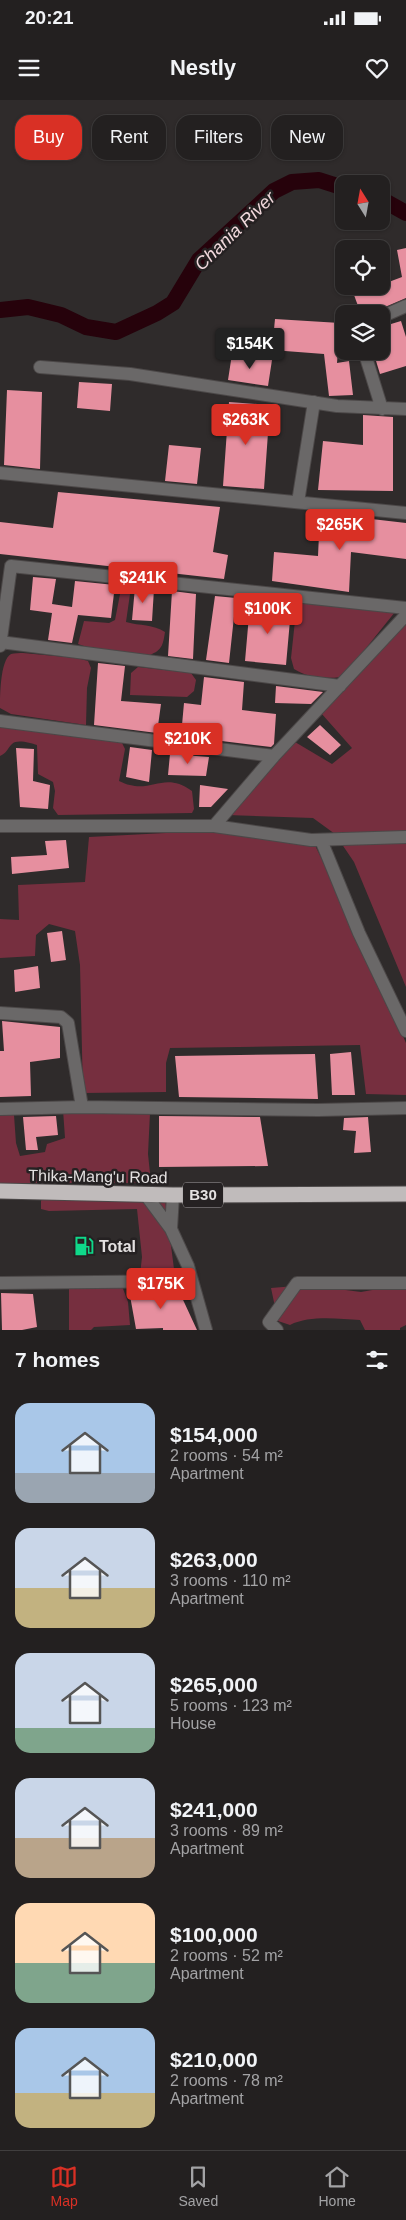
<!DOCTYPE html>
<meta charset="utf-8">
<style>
body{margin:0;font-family:Arial,sans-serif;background:#2f2d2d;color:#f1f3f6;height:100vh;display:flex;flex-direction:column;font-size:19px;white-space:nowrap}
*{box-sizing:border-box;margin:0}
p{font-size:16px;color:#a3a3a5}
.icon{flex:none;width:28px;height:28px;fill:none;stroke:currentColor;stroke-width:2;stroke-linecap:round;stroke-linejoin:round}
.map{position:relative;height:1230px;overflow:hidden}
.side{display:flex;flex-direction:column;background:#232020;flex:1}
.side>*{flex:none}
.guide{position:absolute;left:15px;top:15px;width:376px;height:45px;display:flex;gap:10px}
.needle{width:32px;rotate:349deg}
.tools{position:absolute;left:335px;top:75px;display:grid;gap:10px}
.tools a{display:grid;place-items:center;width:55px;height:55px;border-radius:10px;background:#232020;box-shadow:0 1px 4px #0004,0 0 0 1px #403e3e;font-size:25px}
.price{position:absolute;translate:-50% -42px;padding:0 11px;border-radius:5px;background:#d93025;color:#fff;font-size:16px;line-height:32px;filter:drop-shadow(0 1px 2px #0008)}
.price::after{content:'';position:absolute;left:50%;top:30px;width:15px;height:11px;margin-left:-8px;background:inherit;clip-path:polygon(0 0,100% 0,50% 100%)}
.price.current{background:#222;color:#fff}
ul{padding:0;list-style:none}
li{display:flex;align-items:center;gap:15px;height:125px;padding:0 15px}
li span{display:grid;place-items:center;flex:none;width:140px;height:100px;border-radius:15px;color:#555}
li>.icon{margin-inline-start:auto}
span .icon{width:60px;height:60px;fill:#fffc;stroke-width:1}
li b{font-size:21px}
h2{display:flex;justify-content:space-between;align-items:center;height:60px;padding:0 15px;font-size:21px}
.pill{padding:0 18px;border-radius:15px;background:#232020;box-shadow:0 1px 4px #0004,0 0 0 1px #403e3e;font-size:18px;line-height:45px}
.pill.current{background:#d93025;color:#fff}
.status{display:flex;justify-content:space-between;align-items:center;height:35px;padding:0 25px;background:#232020;direction:ltr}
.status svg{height:14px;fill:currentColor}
header{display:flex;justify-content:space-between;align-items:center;height:65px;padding:0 15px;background:#232020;font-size:22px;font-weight:700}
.menu{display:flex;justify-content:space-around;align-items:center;height:70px;border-top:1px solid #403e3e;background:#232020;font-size:14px;color:#a3a3a5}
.menu a{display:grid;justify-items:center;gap:2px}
.menu .current{color:#d93025}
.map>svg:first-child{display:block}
.green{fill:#762f3f}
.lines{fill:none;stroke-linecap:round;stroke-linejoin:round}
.river{stroke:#26020b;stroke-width:16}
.building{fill:#e68f9f}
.minor-casing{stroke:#4c4848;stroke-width:14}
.highway-casing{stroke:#4c4848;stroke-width:17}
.minor{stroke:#6a6868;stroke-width:12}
.highway{stroke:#c0bbbb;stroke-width:15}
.labels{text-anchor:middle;stroke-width:5;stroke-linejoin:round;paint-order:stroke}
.shield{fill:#252122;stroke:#aba7a8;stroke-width:1}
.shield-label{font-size:15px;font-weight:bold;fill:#e4e1e1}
.street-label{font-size:16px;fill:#e4e1e1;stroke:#252122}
.poi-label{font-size:16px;font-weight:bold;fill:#e4e1e1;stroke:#252122;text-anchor:start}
.water-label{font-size:18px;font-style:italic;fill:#f1d8dc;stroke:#252122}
</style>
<div class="status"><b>20:21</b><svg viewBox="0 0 49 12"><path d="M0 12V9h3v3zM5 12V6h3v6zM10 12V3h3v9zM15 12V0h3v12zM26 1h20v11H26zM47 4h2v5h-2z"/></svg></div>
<header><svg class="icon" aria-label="menu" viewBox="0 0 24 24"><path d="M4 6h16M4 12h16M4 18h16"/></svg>Nestly<svg class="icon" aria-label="heart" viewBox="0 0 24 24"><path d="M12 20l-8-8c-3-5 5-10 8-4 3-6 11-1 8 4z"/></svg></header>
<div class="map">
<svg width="406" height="1230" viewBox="0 0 406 1230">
<rect width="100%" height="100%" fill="#2f2b2b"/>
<!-- green -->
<path class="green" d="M126 485 130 494 126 522C140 526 153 524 165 532 163 545 162 550 150 555L90 548 78 544 84 521 109 523 115 520 121 489Z
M297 502 395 512 350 568 341 577C324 579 309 578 294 569L291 558Z
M406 514V887L354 762 335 734 313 718 227 715 295 642 332 664 352 648 321 613Z
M23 553 77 558 88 561 91 568 87 588 86 625 11 614 0 608C0 597 0 560 11 554 14 553 20 553 23 553Z
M138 567 191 573 196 580 194 591 187 597 130 595 131 573Z
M0 626 110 640 122 643 125 649 119 681C151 697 162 669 192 691L194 709 192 713 58 715 53 708 55 691 53 682 38 674 37 645C30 643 17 639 12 644 7 649 7 653 0 656Z
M223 730 313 741 361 841 406 943V995L366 994 360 945 170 948 166 963V992L83 993 80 865 75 831 49 824 36 835 35 856 0 858V819L19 820 18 785 85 782 89 737Z
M63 1010 150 1013 148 1054 151 1083H0V1013L14 1015 16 1043 20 1056 45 1052 47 1044 65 1038Z
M44 1095 165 1099 174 1169 165 1177 140 1175 142 1157 137 1109 49 1111 41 1109V1101Z
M406 1184V1225L400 1228V1230H365L360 1220C339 1219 310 1215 290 1225L278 1221 271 1188 307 1185 361 1192Z
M122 1186 128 1202 130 1225 94 1227 91 1230H69V1188Z"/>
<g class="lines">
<!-- river -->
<path class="river" d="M381 99 406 113
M0 210 28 207 61 215 86 227 116 232 157 213 173 203 199 160 274 91 292 82 319 80 344 88"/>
</g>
<!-- building -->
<path class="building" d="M406 148V198L378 210 374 214H361L354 195 402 177 397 150Z
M275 219 340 223 337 263 349 261 353 295 329 296 324 254 272 250Z
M401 221 406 237V266L380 274 373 251H381V227Z
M232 254 272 260 268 286 228 280Z
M79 282 112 284 110 311 77 308Z
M7 290 42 292 40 369 4 365Z
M229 302 270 305 264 389 223 386Z
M363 315 393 317V391L318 390 323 341 363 345Z
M169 345 201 348 197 384 165 381Z
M58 392 220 407 213 452 228 455 224 479 0 454V422L53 428Z
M320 413 406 423V459L351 452 349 492 272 481 274 452 318 456Z
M33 477 56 479 52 504 72 507 75 481 115 485 111 518 78 515 72 543 48 540 52 513 30 510Z
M135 487 154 489 152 521 132 520Z
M172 491 196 494 193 559 168 556Z
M215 496 236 498 229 563 206 560Z
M250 504 291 509 286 565 245 561Z
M98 563 125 566 121 601 161 604 157 633 94 625Z
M204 577 244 582 242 610 276 614 274 644 271 647 181 636 184 603 201 605Z
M276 586 323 592 311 604 275 603Z
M320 625 341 645 330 655 307 637Z
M130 647 152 650 149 682 126 677Z
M16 648 34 649 33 681 50 685 48 709 20 707Z
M170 654 209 657 206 676 168 675Z
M200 685 228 689 211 707H199Z
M66 740 69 768 12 774 11 757 47 755 45 741Z
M62 831 66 860 51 862 47 833Z
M38 866 40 888 15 892 14 870Z
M2 921 60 927V958L30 962 31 996 0 997V951H4Z
M351 952 355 995H332L330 954Z
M315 954 318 999 179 997 175 956Z
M56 1016 58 1035 36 1037 38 1050H26L23 1017Z
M159 1016 260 1017 268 1066 159 1067Z
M368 1017 371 1052 354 1053 356 1031 343 1030 344 1018Z
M178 1189 197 1230H163V1228L136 1229 129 1190Z
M1 1193 33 1194 37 1227 22 1230H2Z"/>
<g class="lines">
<defs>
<path id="minor" d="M381 217 406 206
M364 251 382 309
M40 267 130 274 337 306 406 309
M0 373 406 413
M298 402 314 302
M0 542 340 586
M0 546 11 466 406 508
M0 621 274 656
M0 726H214L311 740 406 737
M214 726 274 656 406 515
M321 740 359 833 406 931
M0 913 61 917 68 923 82 1007
M0 1009 82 1007 318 1010 406 1008
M145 1094 171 1129 188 1166 206 1230
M171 1129 173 1095
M0 1183 192 1181
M277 1230 269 1222 297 1183H406"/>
<path id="highway" d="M0 1091 173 1095 406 1094"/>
</defs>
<!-- minor casing -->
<use href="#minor" class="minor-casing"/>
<!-- highway casing -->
<use href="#highway" class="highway-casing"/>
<!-- minor -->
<use href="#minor" class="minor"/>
<!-- highway -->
<use href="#highway" class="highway"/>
</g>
<!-- icons -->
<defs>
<symbol id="fuel-bare" viewBox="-9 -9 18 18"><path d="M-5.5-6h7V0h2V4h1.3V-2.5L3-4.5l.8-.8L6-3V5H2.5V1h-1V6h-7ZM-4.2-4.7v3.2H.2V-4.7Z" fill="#0fd98a" stroke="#252122" stroke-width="2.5" paint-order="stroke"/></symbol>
</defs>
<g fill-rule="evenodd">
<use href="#fuel-bare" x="70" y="1132" width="28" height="28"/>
</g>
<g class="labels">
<!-- shield labels -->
<rect class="shield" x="183" y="1082.5" width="40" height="25" rx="4"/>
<g class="shield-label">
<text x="203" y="1100">B30</text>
</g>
<!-- street labels -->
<g class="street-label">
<text transform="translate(98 1076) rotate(1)" y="6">Thika-Mang'u Road</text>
</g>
<!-- poi labels -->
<g class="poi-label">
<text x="99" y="1152">Total</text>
</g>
<!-- water labels -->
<g class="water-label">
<text transform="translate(235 131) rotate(-44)" y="6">Chania River</text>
</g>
</g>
</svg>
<div class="tools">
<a><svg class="needle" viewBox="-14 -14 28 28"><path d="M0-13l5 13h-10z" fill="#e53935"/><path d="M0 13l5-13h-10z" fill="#a3a3a5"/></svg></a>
<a><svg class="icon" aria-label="locate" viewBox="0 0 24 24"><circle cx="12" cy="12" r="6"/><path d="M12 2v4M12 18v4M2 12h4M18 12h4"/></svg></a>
<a><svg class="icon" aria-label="layers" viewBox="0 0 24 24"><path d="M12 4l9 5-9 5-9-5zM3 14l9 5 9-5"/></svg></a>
</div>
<b class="price current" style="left:250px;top:270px">$154K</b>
<b class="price" style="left:246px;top:346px">$263K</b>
<b class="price" style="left:340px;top:451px">$265K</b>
<b class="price" style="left:143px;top:504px">$241K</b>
<b class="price" style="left:268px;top:535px">$100K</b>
<b class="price" style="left:188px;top:665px">$210K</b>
<b class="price" style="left:161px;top:1210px">$175K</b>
<div class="guide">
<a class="pill current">Buy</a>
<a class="pill">Rent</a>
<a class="pill">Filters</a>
<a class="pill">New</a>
</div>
</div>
<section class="side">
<h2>7 homes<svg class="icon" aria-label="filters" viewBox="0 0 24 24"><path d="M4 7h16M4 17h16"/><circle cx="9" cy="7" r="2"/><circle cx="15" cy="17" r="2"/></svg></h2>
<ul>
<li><span style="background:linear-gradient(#a9c7e8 70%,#9aa5b1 0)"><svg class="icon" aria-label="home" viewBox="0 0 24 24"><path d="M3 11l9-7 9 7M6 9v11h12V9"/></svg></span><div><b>$154,000</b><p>2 rooms · 54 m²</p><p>Apartment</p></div></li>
<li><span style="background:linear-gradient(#c9d6e8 60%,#c2b280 0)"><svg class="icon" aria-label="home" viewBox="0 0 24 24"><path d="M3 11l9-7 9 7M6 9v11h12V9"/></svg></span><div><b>$263,000</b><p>3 rooms · 110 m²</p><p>Apartment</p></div></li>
<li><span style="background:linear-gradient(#c9d6e8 75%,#7fa58c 0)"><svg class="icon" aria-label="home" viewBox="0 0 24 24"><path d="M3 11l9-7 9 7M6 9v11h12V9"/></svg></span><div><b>$265,000</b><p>5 rooms · 123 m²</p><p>House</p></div></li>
<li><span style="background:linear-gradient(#c9d6e8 60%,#b9a48a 0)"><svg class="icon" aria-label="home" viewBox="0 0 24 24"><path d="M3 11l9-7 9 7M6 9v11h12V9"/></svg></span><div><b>$241,000</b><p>3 rooms · 89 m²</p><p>Apartment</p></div></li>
<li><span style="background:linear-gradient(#ffd9b3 60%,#7fa58c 0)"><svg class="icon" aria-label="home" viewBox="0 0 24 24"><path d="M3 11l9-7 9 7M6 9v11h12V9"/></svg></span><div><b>$100,000</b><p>2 rooms · 52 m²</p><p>Apartment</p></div></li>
<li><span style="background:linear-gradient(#a9c7e8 65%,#c2b280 0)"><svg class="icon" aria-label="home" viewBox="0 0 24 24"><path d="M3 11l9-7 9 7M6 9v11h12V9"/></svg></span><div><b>$210,000</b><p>2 rooms · 78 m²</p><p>Apartment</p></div></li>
</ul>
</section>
<nav class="menu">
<a class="current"><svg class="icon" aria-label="map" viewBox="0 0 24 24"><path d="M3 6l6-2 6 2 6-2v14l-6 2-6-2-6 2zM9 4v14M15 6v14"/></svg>Map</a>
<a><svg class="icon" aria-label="saved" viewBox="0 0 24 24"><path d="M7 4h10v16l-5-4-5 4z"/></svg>Saved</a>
<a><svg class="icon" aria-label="home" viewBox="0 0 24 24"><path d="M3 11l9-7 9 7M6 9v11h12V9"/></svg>Home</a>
</nav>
